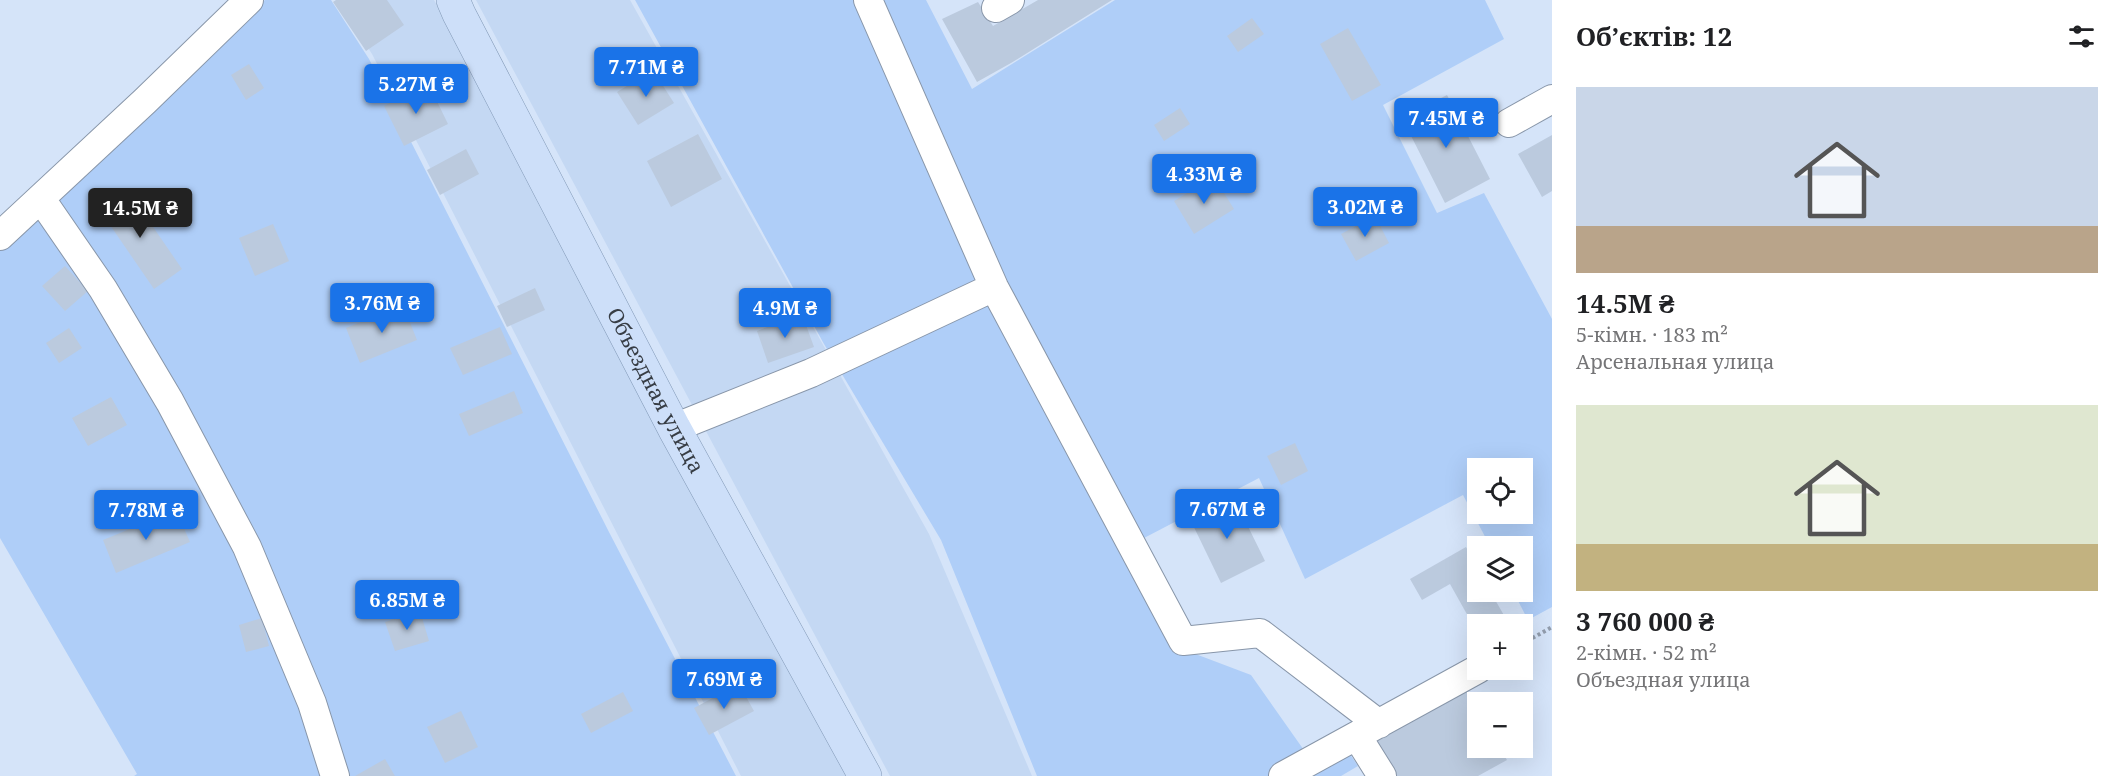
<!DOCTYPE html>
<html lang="uk">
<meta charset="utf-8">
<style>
body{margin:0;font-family:"Noto Serif",serif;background:#f2f2f2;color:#202124;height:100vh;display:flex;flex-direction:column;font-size:22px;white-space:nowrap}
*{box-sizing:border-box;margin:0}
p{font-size:20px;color:#757577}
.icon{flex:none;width:33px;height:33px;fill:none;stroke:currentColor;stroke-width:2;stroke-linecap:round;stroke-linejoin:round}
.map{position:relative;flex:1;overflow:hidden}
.sheet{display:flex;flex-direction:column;background:#fff;width:570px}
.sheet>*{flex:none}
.controls{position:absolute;left:1467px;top:458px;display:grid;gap:12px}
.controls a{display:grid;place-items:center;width:66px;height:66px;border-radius:0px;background:#fff;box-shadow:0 6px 24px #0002;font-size:30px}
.price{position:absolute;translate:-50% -51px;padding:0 14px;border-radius:6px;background:#1a73e8;color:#fff;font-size:20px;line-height:39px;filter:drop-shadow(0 2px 3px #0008)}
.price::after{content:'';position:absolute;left:50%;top:36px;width:18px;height:14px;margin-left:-9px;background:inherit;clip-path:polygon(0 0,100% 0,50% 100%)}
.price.selected{background:#222;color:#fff}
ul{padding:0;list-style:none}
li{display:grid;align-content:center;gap:12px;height:318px;padding:0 24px}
li span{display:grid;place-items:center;height:186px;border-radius:0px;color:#555}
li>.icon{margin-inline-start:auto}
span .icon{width:108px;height:108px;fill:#fffc;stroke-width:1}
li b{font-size:26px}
h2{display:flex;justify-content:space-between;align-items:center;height:72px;padding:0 24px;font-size:26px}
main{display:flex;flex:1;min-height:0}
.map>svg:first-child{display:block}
.built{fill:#c4d8f3}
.green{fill:#afcef8;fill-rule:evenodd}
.building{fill:#bbcade}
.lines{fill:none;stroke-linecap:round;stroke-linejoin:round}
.minor-casing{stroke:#8896a9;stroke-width:30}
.major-casing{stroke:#8299b7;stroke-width:34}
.path{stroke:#929dad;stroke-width:4;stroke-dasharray:3 3;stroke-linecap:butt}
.minor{stroke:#fff;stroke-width:28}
.major{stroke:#cddff9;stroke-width:33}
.labels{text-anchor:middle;stroke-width:4.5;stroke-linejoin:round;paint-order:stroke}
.street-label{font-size:21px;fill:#373d45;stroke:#d5e4f9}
</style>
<main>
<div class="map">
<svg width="1552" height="776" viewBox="0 0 1552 776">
<rect width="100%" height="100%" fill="#d5e4f9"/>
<!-- built -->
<path class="built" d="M337 0H434L855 776H741L372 54Z
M476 0H630L929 534 1032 776H890Z"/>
<!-- green -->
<path class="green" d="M265 0H331L369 59 610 534 736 776H134L137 774 0 538V251Z
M635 0H926L972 89 1115 0H1485L1504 39 1383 105 1437 213 1484 193 1552 319V607L1528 620 1513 591H1522V546H1490L1463 495 1305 579 1259 478 1123 549 1169 644 1251 675 1313 763 1345 747 1358 766 1341 776H1037L941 540 824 344ZM1478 468H1522V513H1478Z"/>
<!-- building -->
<path class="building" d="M336 0H387L404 25 366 51 333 2Z
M1038 0H1112L1011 63 977 82 942 19 978 2 993 26Z
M1252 18 1264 34 1238 52 1227 36Z
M1348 28 1381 85 1352 101 1320 44Z
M249 64 264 88 246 100 231 75Z
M653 70 674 103 638 125 617 92Z
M428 83 448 124 404 146 384 106Z
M1447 95 1490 179 1445 203 1402 118Z
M1180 108 1190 124 1164 141 1154 125Z
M698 134 722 179 671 207 647 161Z
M1552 135V191L1542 197 1518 154Z
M466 149 479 174 440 195 427 170Z
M1214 177 1234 209 1194 234 1174 201Z
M127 189 182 269 154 289 99 209Z
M1375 216 1389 243 1356 261 1341 234Z
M273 224 289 261 255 276 239 238Z
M65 266 88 291 65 311 42 286Z
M535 288 545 310 507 327 497 306Z
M403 305 417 340 360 363 346 328Z
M802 314 814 347 768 363 757 331Z
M500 327 512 354 463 375 450 348Z
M69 328 82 348 59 363 46 343Z
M514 391 523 413 469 436 459 414Z
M111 397 127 425 88 446 72 418Z
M1295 443 1308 471 1281 485 1267 456Z
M1234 498 1265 561 1221 583 1190 519Z
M176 510 190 542 116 573 103 540Z
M1466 547 1478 569V591H1490L1509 624H1478V634L1450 584 1422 600 1410 579Z
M420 611 429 641 395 651 385 622Z
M262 618 269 646 246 652 239 625Z
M739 684 754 711 709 735 694 708Z
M1465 687 1478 709V747H1499L1507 760 1478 776H1394L1373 739Z
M623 692 633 711 591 733 581 714Z
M461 711 478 747 445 763 427 727Z
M385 759 395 776H355Z"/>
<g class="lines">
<defs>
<path id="minor" d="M868 0 994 287 1183 641 1260 633 1379 724
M996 8 1010 0
M1509 123 1552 99
M41 199 103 289 170 402 247 547 312 703 335 776
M0 236 145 101 249 0
M674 428 811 373 994 287
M1357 736 1382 776
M1283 776 1478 669"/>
<g id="major">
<path id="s1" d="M453 0 459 14 674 428 865 776"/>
</g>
</defs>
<!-- minor casing -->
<use href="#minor" class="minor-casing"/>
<!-- major casing -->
<use href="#major" class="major-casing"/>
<!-- path -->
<path class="path" d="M1522 644 1552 627"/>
<!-- minor -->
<use href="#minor" class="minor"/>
<!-- major -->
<use href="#major" class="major"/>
</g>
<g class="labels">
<!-- street labels -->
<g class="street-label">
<text dy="7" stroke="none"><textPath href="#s1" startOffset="440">Объездная улица</textPath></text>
</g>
</g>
</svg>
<div class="controls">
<a><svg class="icon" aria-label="locate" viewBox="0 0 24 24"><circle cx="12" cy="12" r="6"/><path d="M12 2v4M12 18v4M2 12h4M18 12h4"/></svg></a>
<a><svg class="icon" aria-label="layers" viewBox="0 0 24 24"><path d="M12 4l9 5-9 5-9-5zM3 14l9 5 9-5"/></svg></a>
<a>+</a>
<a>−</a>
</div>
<b class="price" style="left:646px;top:98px">7.71M ₴</b>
<b class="price" style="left:416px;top:115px">5.27M ₴</b>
<b class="price" style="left:1446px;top:149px">7.45M ₴</b>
<b class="price" style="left:1204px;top:205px">4.33M ₴</b>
<b class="price" style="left:1365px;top:238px">3.02M ₴</b>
<b class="price selected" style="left:140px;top:239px">14.5M ₴</b>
<b class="price" style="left:382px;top:334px">3.76M ₴</b>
<b class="price" style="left:785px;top:339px">4.9M ₴</b>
<b class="price" style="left:1227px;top:540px">7.67M ₴</b>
<b class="price" style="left:146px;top:541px">7.78M ₴</b>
<b class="price" style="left:407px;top:631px">6.85M ₴</b>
<b class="price" style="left:724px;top:710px">7.69M ₴</b>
</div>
<section class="sheet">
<h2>Об’єктів: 12<svg class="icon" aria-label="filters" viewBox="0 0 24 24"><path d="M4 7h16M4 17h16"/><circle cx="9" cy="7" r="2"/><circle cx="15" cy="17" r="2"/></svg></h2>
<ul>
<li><span style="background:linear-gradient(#c9d6e8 75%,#b9a48a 0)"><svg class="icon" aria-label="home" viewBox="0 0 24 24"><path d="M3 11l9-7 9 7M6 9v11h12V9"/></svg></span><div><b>14.5M ₴</b><p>5-кімн. · 183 m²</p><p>Арсенальная улица</p></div></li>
<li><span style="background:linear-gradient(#dfe7d0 75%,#c2b280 0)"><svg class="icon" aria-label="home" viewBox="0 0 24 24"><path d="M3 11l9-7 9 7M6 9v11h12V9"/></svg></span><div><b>3 760 000 ₴</b><p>2-кімн. · 52 m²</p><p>Объездная улица</p></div></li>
</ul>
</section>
</main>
